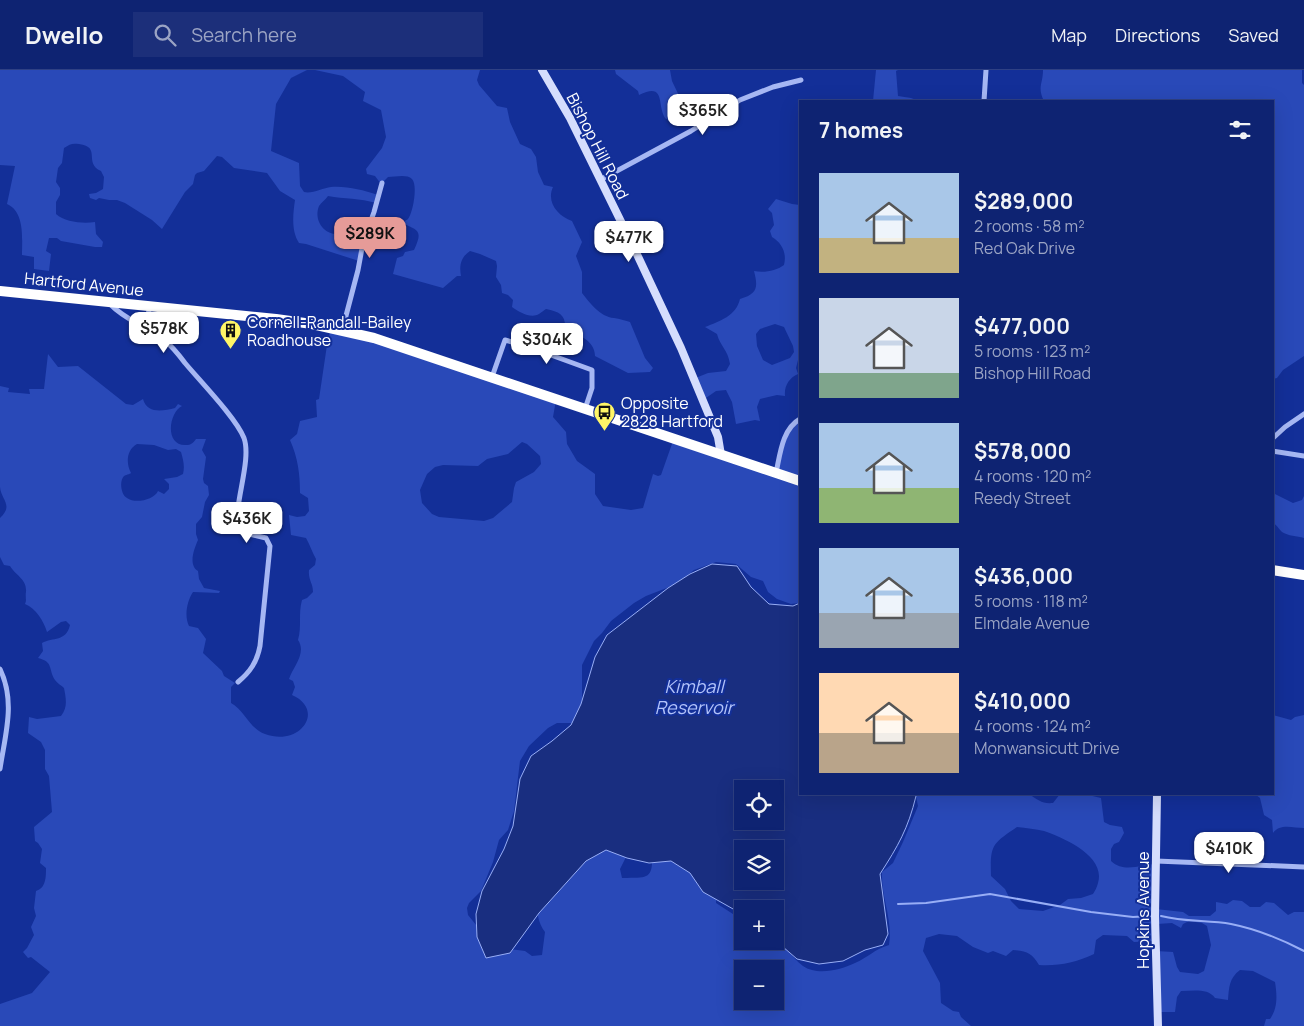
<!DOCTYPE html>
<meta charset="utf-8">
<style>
body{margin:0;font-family:Manrope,sans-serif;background:#1c2f7a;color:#f1f3f6;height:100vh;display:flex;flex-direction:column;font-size:19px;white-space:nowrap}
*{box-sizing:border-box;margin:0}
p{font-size:16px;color:#9ba4c4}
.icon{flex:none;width:28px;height:28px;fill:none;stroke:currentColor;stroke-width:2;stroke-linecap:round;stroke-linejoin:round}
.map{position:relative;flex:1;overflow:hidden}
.panel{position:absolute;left:799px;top:30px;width:475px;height:695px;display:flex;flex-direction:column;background:#0e2372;border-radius:0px;box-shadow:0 5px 20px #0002,0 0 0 1px #2e4084}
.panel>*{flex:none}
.fabs{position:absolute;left:734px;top:710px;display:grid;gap:10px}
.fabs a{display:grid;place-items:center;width:50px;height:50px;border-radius:0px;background:#0e2372;box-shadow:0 5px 20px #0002,0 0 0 1px #2e4084;font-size:25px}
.price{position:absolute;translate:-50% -42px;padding:0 11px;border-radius:10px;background:#fff;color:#222;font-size:16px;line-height:32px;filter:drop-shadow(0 1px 2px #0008)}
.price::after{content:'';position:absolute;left:50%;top:30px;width:15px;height:11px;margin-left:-8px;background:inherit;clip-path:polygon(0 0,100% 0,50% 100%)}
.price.current{background:#e69b98;color:#111}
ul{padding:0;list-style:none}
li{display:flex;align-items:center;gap:15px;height:125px;padding:0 20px}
li span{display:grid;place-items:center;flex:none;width:140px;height:100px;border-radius:0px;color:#555}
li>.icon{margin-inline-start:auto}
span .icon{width:60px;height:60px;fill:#fffc;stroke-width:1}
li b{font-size:21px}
h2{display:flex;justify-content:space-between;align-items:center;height:60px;padding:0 20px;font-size:21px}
header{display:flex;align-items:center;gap:30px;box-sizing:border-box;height:70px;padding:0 25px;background:#0e2372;border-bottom:1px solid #2e4084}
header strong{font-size:24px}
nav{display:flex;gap:28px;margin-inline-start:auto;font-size:18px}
.search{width:350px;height:45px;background:#1c2f7a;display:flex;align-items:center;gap:12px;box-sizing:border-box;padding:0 18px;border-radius:0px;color:#9ba4c4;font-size:19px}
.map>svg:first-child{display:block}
.green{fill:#2949b8;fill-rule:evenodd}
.water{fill:#192e80;stroke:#98aef6;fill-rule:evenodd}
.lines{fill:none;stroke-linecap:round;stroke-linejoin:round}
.stream{stroke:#98aef6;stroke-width:2}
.street{stroke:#a6b7f3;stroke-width:5}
.secondary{stroke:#d5ddfd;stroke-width:8}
.highway{stroke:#fff;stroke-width:10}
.labels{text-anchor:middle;stroke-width:4;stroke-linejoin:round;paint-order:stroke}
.street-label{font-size:16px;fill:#fff;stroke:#132f98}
.poi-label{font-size:16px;fill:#fff;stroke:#132f98;text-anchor:start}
.water-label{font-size:18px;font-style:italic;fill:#b2c2f9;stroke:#132f98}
</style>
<header>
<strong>Dwello</strong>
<div class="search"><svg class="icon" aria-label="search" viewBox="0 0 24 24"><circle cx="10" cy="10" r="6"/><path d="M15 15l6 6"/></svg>Search here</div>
<nav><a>Map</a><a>Directions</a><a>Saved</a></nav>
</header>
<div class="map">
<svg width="1304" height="956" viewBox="0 0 1304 956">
<rect width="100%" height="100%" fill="#132f98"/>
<!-- green -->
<path class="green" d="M0 0H307L291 8 276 34 271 81 299 93 300 116 304 122C312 124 323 118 331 117 348 116 362 120 378 125L376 133C360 128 344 129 328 126 326 129 321 133 319 136 313 151 325 166 340 164L346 173 360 177 359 191 306 174 299 173C291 161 293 144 295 130L280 121 267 103 234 98 222 87 217 86 204 101 197 103 195 105 193 114 185 122 162 159 152 150 125 133 117 130H109L99 128 96 130 90 128 89 124 96 123 103 119 104 107 101 101C83 93 102 77 79 74 72 73 70 74 64 78L62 93 58 98 56 112 60 118V125L56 132V144C65 152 83 154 95 152L96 164 103 172 102 177H95L61 171 57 168H49L46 181 51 184 49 201 34 199V187L22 185C22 168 25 142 7 134L15 96 0 95Z
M315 0H480L477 10 479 15 497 36 507 38 510 52 520 74 531 79 536 87 538 102 544 115 553 117C546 132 558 146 572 151L582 172 576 186 582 202V223C589 232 600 247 614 248 620 249 624 250 630 252L645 288 653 298 650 302 628 303 595 286C595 270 577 264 565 259 566 245 560 242 546 239 544 240 542 242 539 244 531 249 519 242 512 237L513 230 508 225 502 223 501 215 496 207 497 196 496 191 480 184 470 181C461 187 459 195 461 206H457L443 218 393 204 397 188 403 186 405 182 414 180C423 161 419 160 401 153 402 153 408 149 408 149 413 143 418 115 412 109 407 104 395 107 388 107L381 114 375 106 367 104 366 99 382 78 386 67 381 40 363 31 365 22 343 6Z
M615 0H670L672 11 682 32 675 51 666 49C656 37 667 11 639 25L638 21 616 4Z
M876 0H898L896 1 898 26 911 28 919 31H873Z
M1043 0H1302V13L1304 15V286L1283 300 1277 308 1273 309 1272 31H1044C1037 17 1043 14 1043 0Z
M776 129 792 134 800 135V282L796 298 798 304C789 308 784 316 785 326L777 325 760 329 757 337 760 351 755 350 736 354 732 332 726 320 716 321 703 330 693 309 708 303 726 301 730 294C728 280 720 276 717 264L705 257C720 251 736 246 740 229 758 224 758 217 754 201 764 203 776 201 784 195 787 183 782 173 772 167L770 161 774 155 772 143 768 139ZM775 254 784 257 793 276 794 282 790 288 772 295 763 290 757 276 756 264 760 259Z
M331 258 556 330 553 347 566 362 567 374 577 391 595 404V424L603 436 631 440 643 438 653 404 658 406 661 405 673 371 775 403 785 366 800 350V533L791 534 777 529 768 522 763 511 751 507 736 494 716 492 694 500 677 514 646 526 634 533 611 551 602 563 594 571 582 595V631L578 646 573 653H557L548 658 529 676 520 691 514 741 508 760 499 770 493 792 481 821 469 833 467 838 468 845 494 877 525 881 532 886 542 885 545 862C535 849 537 833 537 817L589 772 626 787 620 799 622 808C651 808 653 809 652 779L664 780 716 824V833L736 846V849L742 854V871H775V864C784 874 792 888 803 896 817 906 841 900 855 893 869 887 873 880 889 875 893 850 881 827 882 802L893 793 903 772 918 736 916 726 910 727 902 724H1029C1038 730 1042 734 1053 733L1060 724H1084L1101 728 1104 752 1110 755 1122 757 1124 763 1119 772 1114 774 1111 779V791C1124 803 1140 795 1155 794L1156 839 1183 842 1189 846H1210L1216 841V832L1227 834 1233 830 1242 831 1250 837H1260L1266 832 1274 833 1288 845 1294 842H1304V956H1264L1266 949H1270C1278 938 1277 925 1275 912L1253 901 1240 900C1229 908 1229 918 1228 930L1215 928C1208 918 1193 921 1181 921L1177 927 1175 942H1158L1156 881 1173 882 1177 897 1180 902 1198 904 1204 901 1211 875 1207 856 1202 853 1189 851 1183 854 1181 858 1172 853 1157 854 1155 871 1134 872 1127 866 1103 865 1096 870 1094 884C1075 893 1059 896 1039 895 1032 883 1027 881 1013 880L1006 886 993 881 988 883 973 877 957 866 939 864 926 868 923 881 940 913 941 933 953 941 959 942 961 947 971 956H0V934L32 923 50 902 31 887 28 888 23 882 27 878 34 865 31 857 36 846 34 838 36 821C46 818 46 807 46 798L40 793 42 779 38 773 35 771 34 757 52 742 49 706 45 699V680L41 672 28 663 29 647 37 649 61 646C68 637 66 629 64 618 62 616 57 613 55 610 48 599 54 592 38 588L43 581 42 573C53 567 66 572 70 555L66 551 61 552 47 562C44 552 36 538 25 534 27 530 25 527 26 522 27 509 16 506 10 496L4 495 0 487V448C14 435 1 430 0 417 0 384 0 350 0 316L9 318 8 322 30 324 29 319H44L48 284 58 297 78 296 126 334 133 335 143 329C147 344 163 341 175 338L178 334 182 336C169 342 164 376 186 375 191 375 193 373 196 369H206L202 380 206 387 203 409 204 413 208 416 209 425 205 432 202 447 196 454V464L198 470C194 479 188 495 198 501L199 509 204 518 220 521 219 523 193 522C187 531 184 546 189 556L198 558 206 569 203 583 222 601 224 606 235 613 231 617V633C245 641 249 658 265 664 300 677 326 640 292 625L295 617 293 611 289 609C293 597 307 583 298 570 302 556 298 544 302 530L307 528 313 522C313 513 308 510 309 500L315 495 316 489C312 482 310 475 306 468L291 465 289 445 297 447 305 446 309 441 308 428 300 423C300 404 298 388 290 370L297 364 300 351 317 347 316 330 319 329 327 275ZM522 372 527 374 540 386 541 394 534 402 516 412 514 418 512 432 493 448 484 451 439 447 432 444 422 433 420 420 427 404 435 397 443 395 478 396 487 389 508 384ZM137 374 154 375 168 380 176 379 181 382C183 389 185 396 183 404L177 407 164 409 169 414V419L164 424 158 421C154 430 135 434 127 428 121 425 119 411 124 406 125 405 130 404 131 403 126 394 126 380 137 374ZM1017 757C1026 758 1036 759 1044 761 1064 768 1106 786 1098 813 1097 817 1095 821 1093 824L1081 828 1068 829 1060 835 1043 841 1019 839 1011 831 1005 819 991 806C990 775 992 774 1017 757ZM742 899H775V931H742Z
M1273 423 1293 433 1302 430 1304 426V468C1297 466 1288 466 1282 462 1278 458 1277 455 1273 453Z
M1273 645 1291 650 1295 647 1304 645V758C1293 758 1280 753 1273 763L1272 750 1264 745 1260 728 1255 724H1272Z"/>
<!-- water -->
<path class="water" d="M712 494 737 496 751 517 769 534 793 536 800 533V724H914L916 726C908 759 898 776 880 804L888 864 883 875 865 880 843 891 819 894 797 889 775 870V839H742V844L703 822 690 803 671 791 649 793 627 788 606 780 586 791 539 843 510 883 486 888 477 867 476 844 482 821 504 779 513 756 520 709 531 686 552 671 571 655 581 634 595 587 607 565 668 518 690 504ZM742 719H775V751H742ZM742 779H775V811H742Z"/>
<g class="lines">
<!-- stream -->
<path class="stream" d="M898 834 926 833 990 824 1091 842 1133 847 1150 846
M1161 846C1184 852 1208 850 1231 854 1256 859 1281 869 1304 881"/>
<!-- street -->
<path class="street" d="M984 31 986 0
M600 110 691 61 740 30 773 17 801 10
M110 234C125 250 147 257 164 270 172 276 179 285 185 293 200 311 236 348 244 368 253 393 228 449 241 462L266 468 270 476 260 576C257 592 250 602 238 612
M145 258 150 236
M342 261 358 200 363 173 374 142 382 113
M492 307 505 270 529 277 592 300V318L585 339
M1272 369 1285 357 1304 344
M1272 381 1304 386
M776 403C780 385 782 359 800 349
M0 599C16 632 5 665 0 699
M1156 791 1304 797"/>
<!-- secondary -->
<path class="secondary" d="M542 0 570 48 634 178 681 278 718 367 721 385
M1157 724 1155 846 1158 956"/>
<!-- highway -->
<path class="highway" d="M0 221 276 249 312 254 374 268 800 411
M1272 500 1304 505"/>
</g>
<!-- icons -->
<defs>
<symbol id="building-pin" viewBox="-11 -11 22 30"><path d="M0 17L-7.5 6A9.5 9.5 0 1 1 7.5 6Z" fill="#fff667" stroke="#132f98"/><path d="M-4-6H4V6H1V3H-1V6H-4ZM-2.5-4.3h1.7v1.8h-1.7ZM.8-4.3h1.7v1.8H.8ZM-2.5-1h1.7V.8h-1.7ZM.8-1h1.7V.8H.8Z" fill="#111"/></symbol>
<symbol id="bus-pin" viewBox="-11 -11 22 30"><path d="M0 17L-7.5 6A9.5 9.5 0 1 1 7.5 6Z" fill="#fff667" stroke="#132f98"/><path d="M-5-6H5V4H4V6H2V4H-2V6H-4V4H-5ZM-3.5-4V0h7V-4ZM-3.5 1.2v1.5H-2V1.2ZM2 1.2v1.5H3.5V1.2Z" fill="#111"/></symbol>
</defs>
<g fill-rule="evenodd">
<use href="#building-pin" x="218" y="248" width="25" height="34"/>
<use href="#bus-pin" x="592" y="330" width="25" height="34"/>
</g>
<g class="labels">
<!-- street labels -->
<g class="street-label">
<text transform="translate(598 76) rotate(63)" y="6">Bishop Hill Road</text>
<text transform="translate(84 214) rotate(6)" y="6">Hartford Avenue</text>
<text transform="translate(1143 840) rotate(-90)" y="6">Hopkins Avenue</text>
</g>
<!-- poi labels -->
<g class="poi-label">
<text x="247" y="258">Cornell-Randall-Bailey<tspan x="247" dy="18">Roadhouse</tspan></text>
<text x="621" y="339">Opposite<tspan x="621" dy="18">2828 Hartford</tspan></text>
</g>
<!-- water labels -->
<g class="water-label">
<text x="694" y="623">Kimball<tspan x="694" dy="21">Reservoir</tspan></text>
</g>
</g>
</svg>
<div class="fabs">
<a><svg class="icon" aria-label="locate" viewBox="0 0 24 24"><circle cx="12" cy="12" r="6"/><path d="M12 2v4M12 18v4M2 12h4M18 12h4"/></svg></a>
<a><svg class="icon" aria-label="layers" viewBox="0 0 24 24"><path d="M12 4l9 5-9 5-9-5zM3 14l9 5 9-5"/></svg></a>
<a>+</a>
<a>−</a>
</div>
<b class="price" style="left:703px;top:66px">$365K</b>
<b class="price current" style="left:370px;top:189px">$289K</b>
<b class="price" style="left:629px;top:193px">$477K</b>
<b class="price" style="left:164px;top:284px">$578K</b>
<b class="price" style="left:547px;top:295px">$304K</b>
<b class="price" style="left:247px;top:474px">$436K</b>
<b class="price" style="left:1229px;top:804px">$410K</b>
<section class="panel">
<h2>7 homes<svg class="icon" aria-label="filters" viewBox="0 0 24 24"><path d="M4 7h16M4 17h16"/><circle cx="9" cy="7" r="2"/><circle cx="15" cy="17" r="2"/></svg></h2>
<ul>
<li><span style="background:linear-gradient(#a9c7e8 65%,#c2b280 0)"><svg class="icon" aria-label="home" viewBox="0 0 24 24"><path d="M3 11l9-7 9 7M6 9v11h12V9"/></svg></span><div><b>$289,000</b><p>2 rooms · 58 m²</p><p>Red Oak Drive</p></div></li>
<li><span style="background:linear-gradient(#c9d6e8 75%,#7fa58c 0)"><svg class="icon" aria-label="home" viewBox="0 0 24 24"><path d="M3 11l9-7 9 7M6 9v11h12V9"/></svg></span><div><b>$477,000</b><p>5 rooms · 123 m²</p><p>Bishop Hill Road</p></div></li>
<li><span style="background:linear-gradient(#a9c7e8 65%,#8fb573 0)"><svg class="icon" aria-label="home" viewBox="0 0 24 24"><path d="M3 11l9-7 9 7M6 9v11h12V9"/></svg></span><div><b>$578,000</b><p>4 rooms · 120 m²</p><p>Reedy Street</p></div></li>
<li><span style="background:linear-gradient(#a9c7e8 65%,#9aa5b1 0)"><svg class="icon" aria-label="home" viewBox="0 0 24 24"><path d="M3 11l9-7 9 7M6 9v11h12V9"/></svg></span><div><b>$436,000</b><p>5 rooms · 118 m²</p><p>Elmdale Avenue</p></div></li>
<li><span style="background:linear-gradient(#ffd9b3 60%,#b9a48a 0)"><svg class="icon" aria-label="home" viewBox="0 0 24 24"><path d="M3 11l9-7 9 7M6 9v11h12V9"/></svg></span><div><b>$410,000</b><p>4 rooms · 124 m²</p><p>Monwansicutt Drive</p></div></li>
</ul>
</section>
</div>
